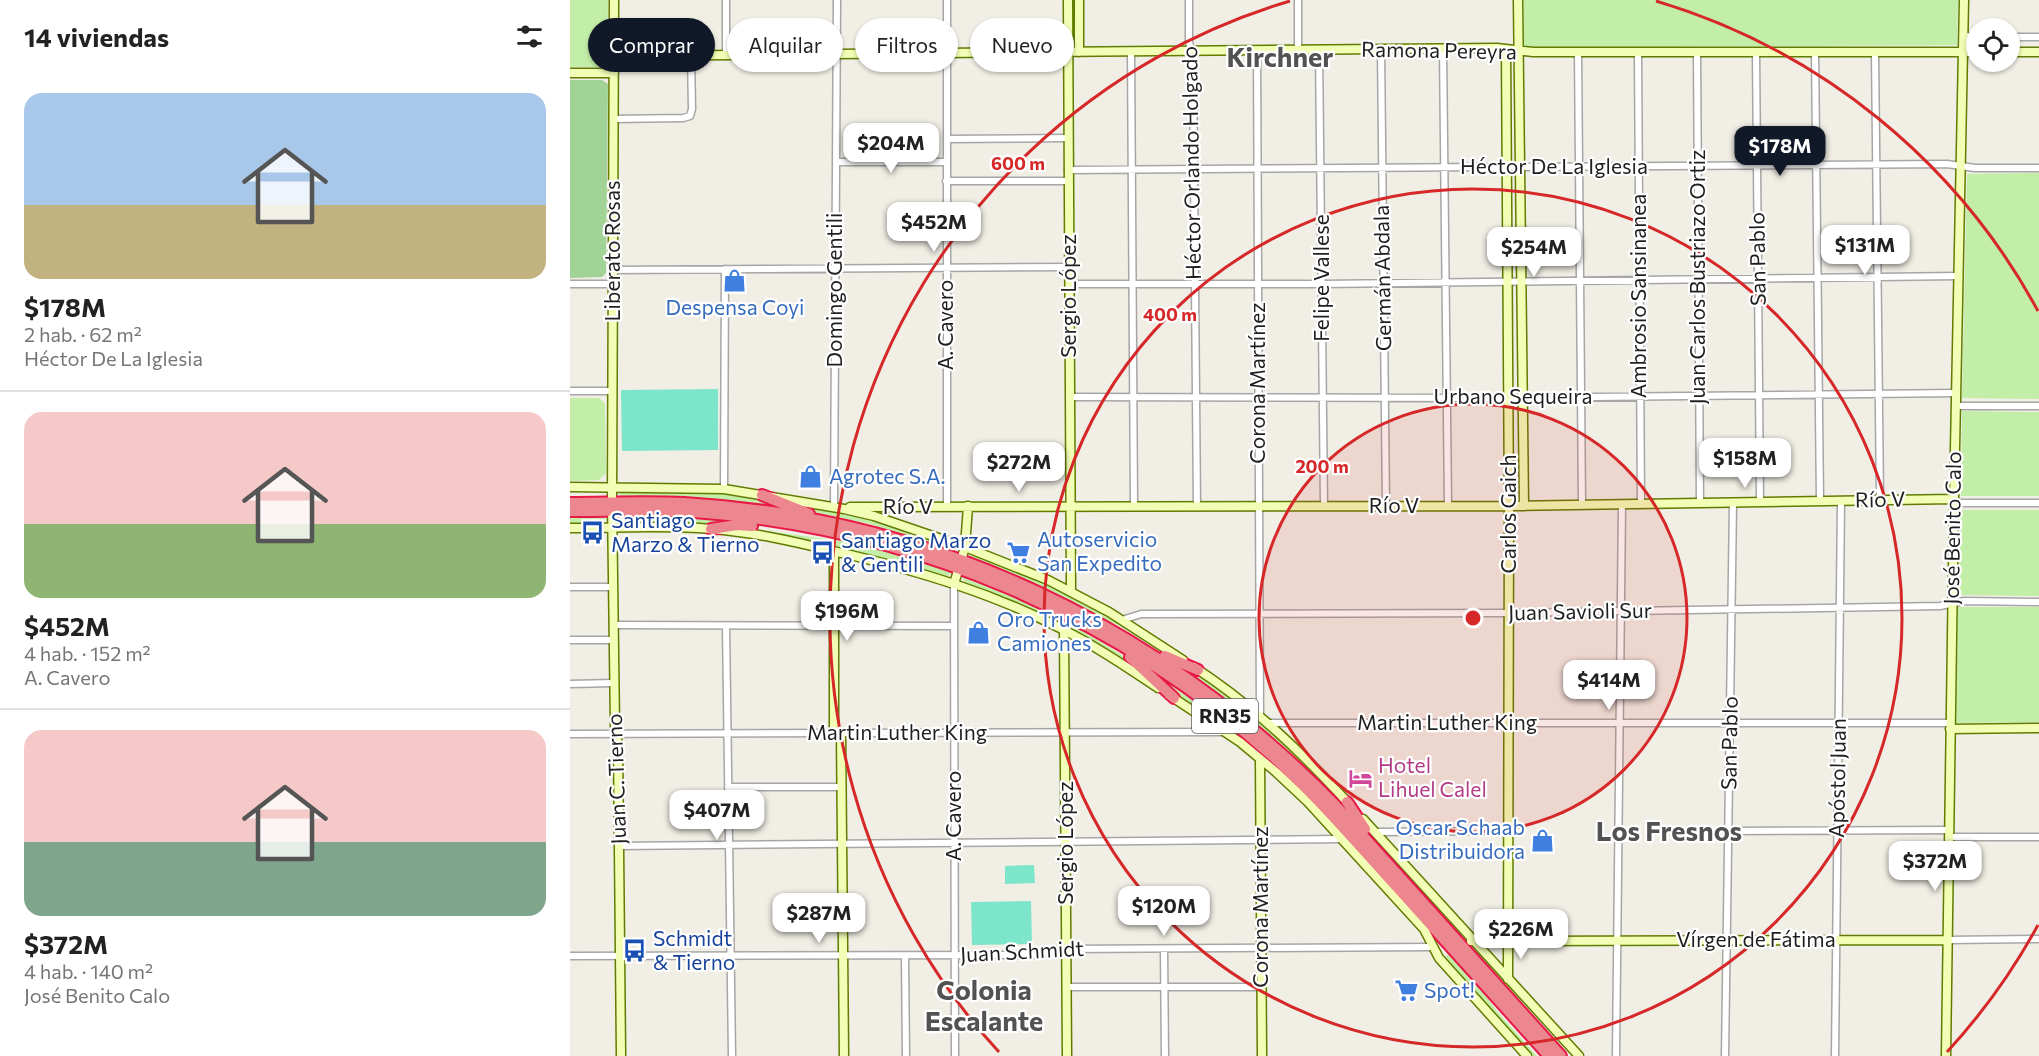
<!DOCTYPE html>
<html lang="es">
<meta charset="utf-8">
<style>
body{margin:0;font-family:Commissioner,sans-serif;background:#f6f6f6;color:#222;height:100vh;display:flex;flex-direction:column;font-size:22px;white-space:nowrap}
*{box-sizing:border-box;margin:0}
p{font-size:20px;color:#767676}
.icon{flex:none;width:33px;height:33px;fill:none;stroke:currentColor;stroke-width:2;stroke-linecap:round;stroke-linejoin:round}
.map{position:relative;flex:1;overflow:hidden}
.side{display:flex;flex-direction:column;background:#fff;width:570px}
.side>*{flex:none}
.top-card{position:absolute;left:18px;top:18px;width:570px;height:54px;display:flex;gap:12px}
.controls{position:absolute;left:1396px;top:18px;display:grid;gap:12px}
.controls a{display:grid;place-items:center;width:54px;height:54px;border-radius:50%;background:#fff;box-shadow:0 2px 4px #0004;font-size:30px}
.price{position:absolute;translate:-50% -51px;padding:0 14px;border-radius:12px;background:#fff;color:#222;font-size:20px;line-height:39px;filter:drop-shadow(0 2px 3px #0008)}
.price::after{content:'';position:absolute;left:50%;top:36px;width:18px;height:14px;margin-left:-9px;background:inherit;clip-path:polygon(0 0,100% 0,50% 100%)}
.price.current{background:#111827;color:#fff}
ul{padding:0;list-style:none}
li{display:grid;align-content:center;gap:12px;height:318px;padding:0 24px}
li+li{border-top:2px solid #e0e0e0}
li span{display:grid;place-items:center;height:186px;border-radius:18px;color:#555}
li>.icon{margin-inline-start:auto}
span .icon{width:108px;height:108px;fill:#fffc;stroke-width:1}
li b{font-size:26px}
h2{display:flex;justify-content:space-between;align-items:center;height:72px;padding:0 24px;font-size:26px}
.pill{padding:0 21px;border-radius:27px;background:#fff;box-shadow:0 2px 4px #0004;font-size:21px;line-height:54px}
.pill.current{background:#111827;color:#fff}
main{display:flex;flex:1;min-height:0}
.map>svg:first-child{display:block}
.grass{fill:#c2eea7}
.forest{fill:#a1d396}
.pitch{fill:#7de5c9}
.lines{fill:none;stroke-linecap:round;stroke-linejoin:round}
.street-casing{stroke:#a6a6a6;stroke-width:9}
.secondary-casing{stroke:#617c00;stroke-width:11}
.highway-casing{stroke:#e81848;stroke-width:14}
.street{stroke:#fff;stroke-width:6}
.secondary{stroke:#f2feb5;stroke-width:8}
.highway{stroke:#ed878f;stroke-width:10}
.ring{fill:none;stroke:#d62828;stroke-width:3}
.labels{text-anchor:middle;stroke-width:4.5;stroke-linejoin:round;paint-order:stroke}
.shield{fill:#fff;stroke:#626262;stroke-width:1.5}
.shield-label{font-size:20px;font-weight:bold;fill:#1f1f1f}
.street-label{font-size:21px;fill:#1f1f1f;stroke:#fff}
.shop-label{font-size:21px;fill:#366cbe;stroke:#fff;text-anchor:start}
.transit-label{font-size:21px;fill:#164399;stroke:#fff;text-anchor:start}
.hotel-label{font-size:21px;fill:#b23c85;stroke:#fff;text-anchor:start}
.district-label{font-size:27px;font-weight:bold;fill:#525252;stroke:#fff}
.centre{fill:#d62828;stroke:#fff;stroke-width:3}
.ring-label{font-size:18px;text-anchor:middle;font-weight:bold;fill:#d62828;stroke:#fff;stroke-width:4.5;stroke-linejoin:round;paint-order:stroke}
</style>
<main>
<section class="side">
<h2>14 viviendas<svg class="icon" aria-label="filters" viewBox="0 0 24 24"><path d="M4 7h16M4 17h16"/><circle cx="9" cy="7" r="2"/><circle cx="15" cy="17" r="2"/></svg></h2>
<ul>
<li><span style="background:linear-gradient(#a9c7e8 60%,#c2b280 0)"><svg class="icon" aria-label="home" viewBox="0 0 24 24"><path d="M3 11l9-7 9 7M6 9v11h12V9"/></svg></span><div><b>$178M</b><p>2 hab. · 62 m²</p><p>Héctor De La Iglesia</p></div></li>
<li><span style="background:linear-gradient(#f6c9c9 60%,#8fb573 0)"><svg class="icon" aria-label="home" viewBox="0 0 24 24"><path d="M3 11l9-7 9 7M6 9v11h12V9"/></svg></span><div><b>$452M</b><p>4 hab. · 152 m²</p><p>A. Cavero</p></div></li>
<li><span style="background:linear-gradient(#f6c9c9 60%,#7fa58c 0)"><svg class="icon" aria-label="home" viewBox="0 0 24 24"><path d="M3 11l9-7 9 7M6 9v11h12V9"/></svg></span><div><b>$372M</b><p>4 hab. · 140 m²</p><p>José Benito Calo</p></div></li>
</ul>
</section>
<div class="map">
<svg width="1469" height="1056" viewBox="0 0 1469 1056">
<rect width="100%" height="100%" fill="#f1eee5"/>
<!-- grass -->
<path class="grass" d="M0 0H38L37 67H0Z
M954 0H1388L1387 45 954 48Z
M1469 173V399L1392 398 1397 174Z
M0 398H29L35 404 36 473 29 480 0 481Z
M1392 411 1469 412V496H1391Z
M52 491H136L185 497 223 511 49 497Z
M224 504 307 522 382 545 385 548V553L304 525 243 512Z
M1390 510H1469V596L1389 595Z
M72 514 142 518 166 523 131 524H53L49 516Z
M0 515 36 516V517L31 524 0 525Z
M168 527 293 544 339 555 382 571 378 576 374 577 287 552Z
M403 554 501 595 549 622 605 660 550 626 513 610 474 589 400 559 399 557Z
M394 575 476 609 552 655 570 670 432 597 397 584 393 579Z
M1388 607H1469V722L1386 723Z
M574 664 675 737 742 799 868 940 745 805 607 696Z
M607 664C654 688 693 723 730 760 750 780 769 799 787 821L701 737 666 708Z
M901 948 908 951 1003 1055 959 1009 926 978Z
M878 951 900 974 926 1010 967 1056H962L878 963 876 958Z"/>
<!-- forest -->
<path class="forest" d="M0 80H32L38 84 36 273 32 277 0 278Z"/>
<!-- pitch -->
<path class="pitch" d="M148 389V450L52 451 51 390Z
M464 865 465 883 435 884V866Z
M461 901 462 944 402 945 401 902Z"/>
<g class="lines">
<defs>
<path id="street" d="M619 0V41L623 64 627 506
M728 0V50
M1394 36 1407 37
M1440 37H1469
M811 49 816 506
M873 49 878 506
M687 50 690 716
M749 50 754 506
M561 51 564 506
M1008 52 1012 505
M1068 52 1071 504
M1127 52 1130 503
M1186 52 1190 502
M1245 52 1250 501
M1305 52 1310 500
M156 55V0
M43 119 113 118 120 116 122 109 121 55
M377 139 498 138
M266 162H376
M498 170 1377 164 1405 168H1469
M376 181H499
M43 270 499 267
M0 284H43
M499 284H752L1388 276
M0 391H42
M500 397 938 398 1386 393
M1386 406H1469
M154 489 155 269
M1384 503H1469
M377 506V0
M264 507 267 0
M384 584 385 1056
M0 587H43
M552 620 571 614 939 613 1370 606 1394 601 1469 602
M44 625 384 626
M156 626 162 1056
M0 640H44
M0 684 44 683
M698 723H1381
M271 733 654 732
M0 734 264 733
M158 787H272
M1158 831 1379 830
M805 832 938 831
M1379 837H1469
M49 846 772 839
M1378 940 1469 939
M594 949 595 1056
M0 956 463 955 493 949 863 947
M335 956 336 1056
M497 987H691
M1046 1056 1052 505
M1155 1056 1163 503
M1265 1056 1271 501"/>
<path id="secondary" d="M44 0 42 503 45 725 48 745 51 1056
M498 0 501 591
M509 0V52
M948 0 954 506
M936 49 939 506 938 979
M1440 52H1469
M44 56 927 48 963 52H1407
M0 73H44
M0 487 154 489 274 509 304 516 395 547 478 580 539 612 613 660
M280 507 939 506 1384 499
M0 528C47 528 95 525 141 529 182 532 222 541 263 551 347 570 431 595 507 637 535 652 561 670 588 688
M264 551V733H271L274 1056
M384 584 395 547 398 506
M494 630 497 1056
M624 667C683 705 733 754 780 805
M599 695 670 742 706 772 738 802 854 929 869 958 957 1056
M1380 729 1469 728
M690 759 692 1056
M793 819 1009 1056
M901 941 1378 940
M1376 1056 1384 499 1394 0"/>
<path id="highway" d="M192 495 239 514
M0 503C38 503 76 501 114 503 366 518 589 625 765 805L991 1056
M0 511C41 511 82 509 124 512 340 527 548 615 708 761 750 800 787 843 825 885 877 942 928 999 979 1056
M141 529 167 525 182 526
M595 656 628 670
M560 657 604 698
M777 802 795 829"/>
</defs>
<!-- street casing -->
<use href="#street" class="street-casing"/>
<!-- secondary casing -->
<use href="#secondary" class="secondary-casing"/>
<!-- highway casing -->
<use href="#highway" class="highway-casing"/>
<!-- street -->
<use href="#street" class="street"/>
<!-- secondary -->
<use href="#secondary" class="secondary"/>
<!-- highway -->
<use href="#highway" class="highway"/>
</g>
<!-- distance rings -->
<circle cx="903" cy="618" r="214" fill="#d62828" fill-opacity=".12"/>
<g class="ring">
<circle cx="903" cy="618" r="214"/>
<circle cx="903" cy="618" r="429"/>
<path d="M1468 925A643 643 0 0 1 1377 1052M429 1052A643 643 0 0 1 720 1M1086 1A643 643 0 0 1 1468 311"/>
</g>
<!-- icons -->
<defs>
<symbol id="shop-bare" viewBox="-9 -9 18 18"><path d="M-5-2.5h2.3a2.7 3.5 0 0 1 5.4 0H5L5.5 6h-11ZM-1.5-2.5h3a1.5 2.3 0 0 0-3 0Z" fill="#3f7fe0" stroke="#fff" stroke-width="2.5" paint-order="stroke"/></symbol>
<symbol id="bus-bare" viewBox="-9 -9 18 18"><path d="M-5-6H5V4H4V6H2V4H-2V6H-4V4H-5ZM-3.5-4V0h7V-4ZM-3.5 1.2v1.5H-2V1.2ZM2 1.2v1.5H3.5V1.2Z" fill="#1a4fb4" stroke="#fff" stroke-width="2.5" paint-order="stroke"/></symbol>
<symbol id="supermarket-bare" viewBox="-9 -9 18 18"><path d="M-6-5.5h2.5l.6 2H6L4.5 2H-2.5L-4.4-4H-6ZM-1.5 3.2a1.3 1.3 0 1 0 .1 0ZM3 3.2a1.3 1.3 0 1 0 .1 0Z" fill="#3f7fe0" stroke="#fff" stroke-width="2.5" paint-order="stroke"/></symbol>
<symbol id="hotel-bare" viewBox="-9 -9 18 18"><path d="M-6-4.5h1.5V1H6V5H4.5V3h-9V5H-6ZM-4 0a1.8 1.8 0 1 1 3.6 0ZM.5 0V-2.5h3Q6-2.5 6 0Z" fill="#d1479c" stroke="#fff" stroke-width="2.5" paint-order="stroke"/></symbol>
</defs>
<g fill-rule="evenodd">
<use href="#shop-bare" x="148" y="264" width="33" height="33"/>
<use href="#shop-bare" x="224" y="460" width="33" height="33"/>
<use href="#bus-bare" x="6" y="516" width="33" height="33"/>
<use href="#supermarket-bare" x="432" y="536" width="33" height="33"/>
<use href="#bus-bare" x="236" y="536" width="33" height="33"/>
<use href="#shop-bare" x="392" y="616" width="33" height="33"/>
<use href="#hotel-bare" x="774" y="762" width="33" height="33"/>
<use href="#shop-bare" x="956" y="824" width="33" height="33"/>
<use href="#bus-bare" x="48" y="934" width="33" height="33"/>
<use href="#supermarket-bare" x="820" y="974" width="33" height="33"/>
</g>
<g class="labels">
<!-- shield labels -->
<rect class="shield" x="622" y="699" width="66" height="34" rx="4.5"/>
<g class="shield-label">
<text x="655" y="723">RN35</text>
</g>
<!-- street labels -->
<g class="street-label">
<text transform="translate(869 51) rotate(1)" y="7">Ramona Pereyra</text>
<text transform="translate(622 163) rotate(-91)" y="7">Héctor Orlando Holgado</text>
<text x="984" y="174">Héctor De La Iglesia</text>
<text transform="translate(43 251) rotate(-90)" y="7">Liberato Rosas</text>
<text transform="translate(1188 259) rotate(-91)" y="7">San Pablo</text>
<text transform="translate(1128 277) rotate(-90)" y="7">Juan Carlos Bustriazo Ortiz</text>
<text transform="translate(752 278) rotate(-90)" y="7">Felipe Vallese</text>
<text transform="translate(813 278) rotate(-91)" y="7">Germán Abdala</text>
<text transform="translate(265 290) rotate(-90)" y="7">Domingo Gentili</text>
<text transform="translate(499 296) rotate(-90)" y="7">Sergio López</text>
<text transform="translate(1069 296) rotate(-90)" y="7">Ambrosio Sansinanea</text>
<text transform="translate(376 325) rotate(-90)" y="7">A. Cavero</text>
<text transform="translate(688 383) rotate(-90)" y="7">Corona Martínez</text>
<text x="943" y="404">Urbano Sequeira</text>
<text transform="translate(1310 500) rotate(-1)" y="7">Río V</text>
<text x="824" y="513">Río V</text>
<text x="338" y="514">Río V</text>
<text transform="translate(939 514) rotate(-90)" y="7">Carlos Gaich</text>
<text transform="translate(1383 528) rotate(-89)" y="7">José Benito Calo</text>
<text transform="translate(1010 612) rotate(-1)" y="7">Juan Savioli Sur</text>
<text x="877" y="730">Martin Luther King</text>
<text x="327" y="740">Martin Luther King</text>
<text transform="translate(1160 743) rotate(-89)" y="7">San Pablo</text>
<text transform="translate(1268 778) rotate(-89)" y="7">Apóstol Juan</text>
<text transform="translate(47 779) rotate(-92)" y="7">Juan C. Tierno</text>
<text transform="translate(384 816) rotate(-90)" y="7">A. Cavero</text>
<text transform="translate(496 843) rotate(-90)" y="7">Sergio López</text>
<text transform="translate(691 907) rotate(-90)" y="7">Corona Martínez</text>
<text x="1186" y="947">Vírgen de Fátima</text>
<text transform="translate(452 952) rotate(-3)" y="7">Juan Schmidt</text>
</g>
<!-- shop labels -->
<g class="shop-label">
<text x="165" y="315" text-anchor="middle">Despensa Coyi</text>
<text x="259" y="484">Agrotec S.A.</text>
<text x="467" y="547">Autoservicio<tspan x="467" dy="24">San Expedito</tspan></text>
<text x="427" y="627">Oro Trucks<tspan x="427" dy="24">Camiones</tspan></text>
<text x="955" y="835" text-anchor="end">Oscar Schaab<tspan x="955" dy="24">Distribuidora</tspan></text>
<text x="854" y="998">Spot!</text>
</g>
<!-- transit labels -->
<g class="transit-label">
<text x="41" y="528">Santiago<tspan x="41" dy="24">Marzo &amp; Tierno</tspan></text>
<text x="271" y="548">Santiago Marzo<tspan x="271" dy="24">&amp; Gentili</tspan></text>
<text x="83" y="946">Schmidt<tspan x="83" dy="24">&amp; Tierno</tspan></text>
</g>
<!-- hotel labels -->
<g class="hotel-label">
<text x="808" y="773">Hotel<tspan x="808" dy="24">Lihuel Calel</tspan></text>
</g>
<!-- district labels -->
<g class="district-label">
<text x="710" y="67">Kirchner</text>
<text x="1099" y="841">Los Fresnos</text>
<text x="414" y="1000">Colonia<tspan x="414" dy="31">Escalante</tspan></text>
</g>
</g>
<circle cx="903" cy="618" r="9" class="centre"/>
<g class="ring-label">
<text x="448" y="170">600 m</text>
<text x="600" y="321">400 m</text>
<text x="752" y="473">200 m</text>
</g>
</svg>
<div class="controls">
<a><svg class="icon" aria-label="locate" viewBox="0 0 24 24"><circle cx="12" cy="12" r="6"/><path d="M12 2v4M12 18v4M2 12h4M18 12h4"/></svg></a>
</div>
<b class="price" style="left:321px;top:174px">$204M</b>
<b class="price current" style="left:1210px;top:177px">$178M</b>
<b class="price" style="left:364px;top:253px">$452M</b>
<b class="price" style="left:1295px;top:276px">$131M</b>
<b class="price" style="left:964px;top:278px">$254M</b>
<b class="price" style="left:1175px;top:489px">$158M</b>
<b class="price" style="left:449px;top:493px">$272M</b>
<b class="price" style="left:277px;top:642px">$196M</b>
<b class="price" style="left:1039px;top:711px">$414M</b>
<b class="price" style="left:147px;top:841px">$407M</b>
<b class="price" style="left:1365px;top:892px">$372M</b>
<b class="price" style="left:594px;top:937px">$120M</b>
<b class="price" style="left:249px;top:944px">$287M</b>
<b class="price" style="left:951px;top:960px">$226M</b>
<div class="top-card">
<a class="pill current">Comprar</a>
<a class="pill">Alquilar</a>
<a class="pill">Filtros</a>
<a class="pill">Nuevo</a>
</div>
</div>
</main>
